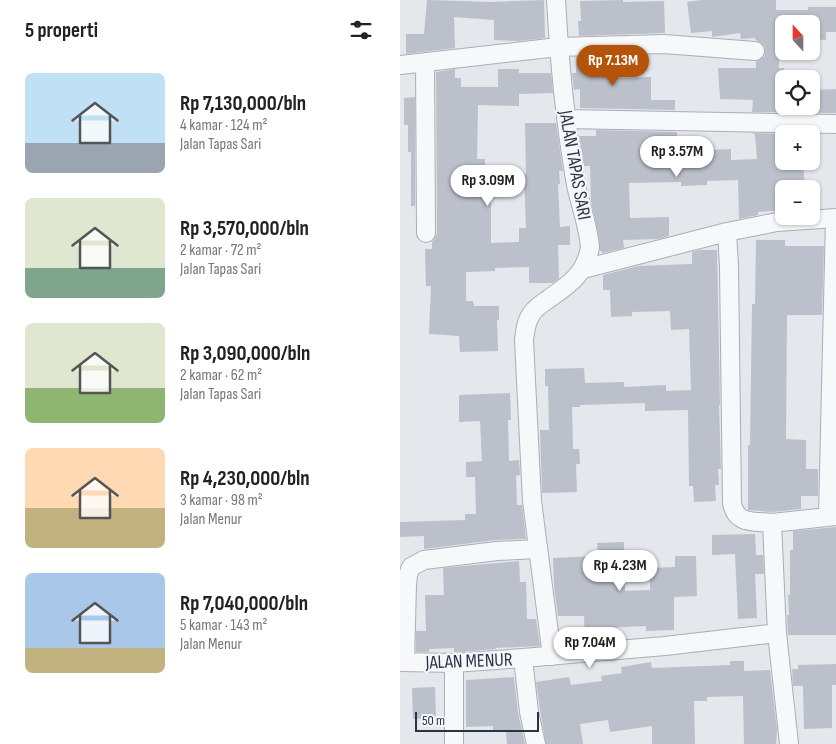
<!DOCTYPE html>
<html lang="id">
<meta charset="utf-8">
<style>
body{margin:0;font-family:"Sofia Sans Condensed",sans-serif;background:#f2f2f2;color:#222;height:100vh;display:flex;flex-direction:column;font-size:19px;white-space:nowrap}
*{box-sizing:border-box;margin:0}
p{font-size:16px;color:#767676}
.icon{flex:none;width:28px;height:28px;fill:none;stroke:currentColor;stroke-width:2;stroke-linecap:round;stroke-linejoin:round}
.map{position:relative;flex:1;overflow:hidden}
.panel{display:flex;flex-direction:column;background:#fff;width:400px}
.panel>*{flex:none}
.needle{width:32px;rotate:339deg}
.controls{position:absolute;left:375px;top:15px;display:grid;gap:10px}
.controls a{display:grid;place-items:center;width:45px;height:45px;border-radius:8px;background:#fff;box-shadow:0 1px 4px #0004;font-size:25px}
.scale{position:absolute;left:15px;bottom:12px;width:124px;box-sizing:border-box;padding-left:5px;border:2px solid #2b3445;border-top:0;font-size:14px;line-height:18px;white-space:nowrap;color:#2b3445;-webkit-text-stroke:4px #f4f6f9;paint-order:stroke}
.price{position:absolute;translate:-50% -42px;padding:0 11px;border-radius:18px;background:#fff;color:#222;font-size:16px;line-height:32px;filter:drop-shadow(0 1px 2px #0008)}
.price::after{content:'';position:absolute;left:50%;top:30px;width:15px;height:11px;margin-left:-8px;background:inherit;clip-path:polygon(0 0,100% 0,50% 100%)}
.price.on{background:#b45309;color:#fff}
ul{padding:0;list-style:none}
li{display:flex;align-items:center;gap:15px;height:125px;padding:0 25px}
li span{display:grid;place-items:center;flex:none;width:140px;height:100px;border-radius:8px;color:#555}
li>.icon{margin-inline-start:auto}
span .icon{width:60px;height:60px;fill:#fffc;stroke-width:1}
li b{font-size:21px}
h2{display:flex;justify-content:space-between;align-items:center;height:60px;padding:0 25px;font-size:21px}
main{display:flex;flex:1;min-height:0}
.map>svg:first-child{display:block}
.building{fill:#bbc0ca}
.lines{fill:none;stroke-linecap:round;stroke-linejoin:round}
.minor-casing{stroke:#a9aeb7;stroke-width:20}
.minor{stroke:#f7f8fa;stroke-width:18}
.labels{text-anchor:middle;stroke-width:4.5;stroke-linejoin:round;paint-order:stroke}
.street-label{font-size:19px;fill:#2b3445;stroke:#f4f6f9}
</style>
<main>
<section class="panel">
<h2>5 properti<svg class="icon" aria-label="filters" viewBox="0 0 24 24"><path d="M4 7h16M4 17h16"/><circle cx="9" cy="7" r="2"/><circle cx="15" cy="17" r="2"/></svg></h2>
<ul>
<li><span style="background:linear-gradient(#bfe0f5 70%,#9aa5b1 0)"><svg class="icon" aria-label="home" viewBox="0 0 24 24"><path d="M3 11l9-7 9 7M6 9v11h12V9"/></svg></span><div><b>Rp 7,130,000/bln</b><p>4 kamar · 124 m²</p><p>Jalan Tapas Sari</p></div></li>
<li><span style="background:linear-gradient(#dfe7d0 70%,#7fa58c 0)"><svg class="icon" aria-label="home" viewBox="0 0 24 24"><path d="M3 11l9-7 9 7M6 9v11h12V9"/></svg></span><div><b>Rp 3,570,000/bln</b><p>2 kamar · 72 m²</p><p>Jalan Tapas Sari</p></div></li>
<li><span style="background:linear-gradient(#dfe7d0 65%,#8fb573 0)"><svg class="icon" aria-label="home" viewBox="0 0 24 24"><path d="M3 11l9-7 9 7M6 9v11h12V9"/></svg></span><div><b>Rp 3,090,000/bln</b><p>2 kamar · 62 m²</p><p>Jalan Tapas Sari</p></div></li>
<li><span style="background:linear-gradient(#ffd9b3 60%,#c2b280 0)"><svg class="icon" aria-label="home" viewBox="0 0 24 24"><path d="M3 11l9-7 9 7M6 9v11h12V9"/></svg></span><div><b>Rp 4,230,000/bln</b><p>3 kamar · 98 m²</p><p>Jalan Menur</p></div></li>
<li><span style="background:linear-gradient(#a9c7e8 75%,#c2b280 0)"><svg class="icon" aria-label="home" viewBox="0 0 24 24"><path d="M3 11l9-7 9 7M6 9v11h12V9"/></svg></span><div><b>Rp 7,040,000/bln</b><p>5 kamar · 143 m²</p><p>Jalan Menur</p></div></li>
</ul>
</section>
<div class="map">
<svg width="436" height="744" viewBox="0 0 436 744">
<rect width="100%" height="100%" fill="#e4e7ec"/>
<!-- building -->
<path class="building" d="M27 0 91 2 144 0 145 38 119 41 94 40V20L54 17 55 48 6 54V34H24Z
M223 0V2L264 1 265 33 179 36 178 21H181L180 1Z
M301 0H376V10H408V7H436V32H426V40L411 39V24H384V30H379V68H384V106H411V90L436 89V113L352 112 353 100 320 99 318 68H356V61L364 57 365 47 361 43 356 40 355 38 341 39 340 33 312 37V31L291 33 287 2Z
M218 56V78L251 77V100H275V110L180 108V89L174 90 172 73H176V57Z
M55 69V78H61V87H98V69H119V73H151L153 93 119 94V106L78 105 77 159H85V192H91V243L119 242V228H126L124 174H126L125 123H156L163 171H159L160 184H158L160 227 170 226V245H158L159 279 153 283H129V267L95 268V271L66 272V301H73L74 306H99V320H97L98 351 60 352 59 336 29 334 31 286H26L25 249H32V242L35 238 37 233 36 72Z
M15 97V206H11V152H8V125H4V98Z
M196 130 277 132 278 157 309 156V150L331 149V160L357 159 355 134 350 133 389 134H384V161H403L405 189H384V210L358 212V215L339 219 338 180 307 181V185L281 186V182L229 183 230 218 269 217V236L258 239 223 240 224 248 202 253V251H200L199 237 191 201 190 166H184L179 136H196Z
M356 240H385V246H424L422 315H387L386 439 406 440V469H418V496H401V509L372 512 348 510V445H350L352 304H355Z
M299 250H317L320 405H319L321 469H318L319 485H315L316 501 294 502 293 486H289L288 410 245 411V403L180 405V407H172L173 449H179L180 464H176L177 492 142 493 140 430H149L148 386H145V369L184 368 185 383 224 382V387L266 385V391L291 390 289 329 271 330 270 311 232 312V316L211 317 210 290H203V275L238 266 292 264V252Z
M110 393 111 420H108L109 461 119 460 120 475 116 476 117 505H122L126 539 96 540 24 549V536L0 537V522L65 520V514H76L75 477H66V462L82 461 80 421 59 422V395Z
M436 527V635H388L387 615H389L388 595H390V550H393V531Z
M355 534 356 555H363L364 574H355L357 618 338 619 335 554 312 555V535Z
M224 542 225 591 250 590V568L275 567V556H296L297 596 274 597V630L246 631V626L203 628V641L185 642 184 616H158L154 587 153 558 198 556 197 543Z
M119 561 120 582H126L127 619H136L140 646 96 648V649L62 652H54V648L29 649V652H16V631H26L25 595H44L43 568Z
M330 661H344V671L370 670 377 729 376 744H344L343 696 307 697V701H294L295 744H252V726L210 732 208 720 180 724 183 744H146L140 710 136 682 169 677 171 685 202 681 201 676 222 673 221 667 251 662 252 668 330 665Z
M436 664V685H432V728L404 729 403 686H393L392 669H398V665Z
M114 677 118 713 125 744H107L106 731H93V726L66 727V680Z
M35 687 36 718 13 719 12 688Z"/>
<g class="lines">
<defs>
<path id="minor" d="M25 62 26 233
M0 65 158 47 264 44 355 51
M166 119 436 124
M183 269 327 232
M428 516 435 218
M372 523 436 516
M152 656 132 501 124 340C125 331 126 321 132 313 136 307 143 303 150 298 170 284 186 273 190 247 188 224 179 202 175 180 165 120 159 60 156 0
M123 658 129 712 136 744
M0 662 54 663 123 658 265 646 377 633
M5 662 7 585 8 575 11 567 24 560 97 551 138 549
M54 663V744
M389 744 377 633 372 523C354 521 336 525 332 503L329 266 327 232 377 222 436 218"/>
</defs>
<!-- minor casing -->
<use href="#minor" class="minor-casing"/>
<!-- minor -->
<use href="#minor" class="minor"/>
</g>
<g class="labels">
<!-- street labels -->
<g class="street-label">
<text transform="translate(176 165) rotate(80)" y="7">JALAN TAPAS SARI</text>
<text transform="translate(69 660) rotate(-2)" y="7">JALAN MENUR</text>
</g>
</g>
</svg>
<div class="controls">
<a><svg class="needle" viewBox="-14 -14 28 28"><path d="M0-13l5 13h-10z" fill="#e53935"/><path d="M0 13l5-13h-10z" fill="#767676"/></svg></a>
<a><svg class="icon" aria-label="locate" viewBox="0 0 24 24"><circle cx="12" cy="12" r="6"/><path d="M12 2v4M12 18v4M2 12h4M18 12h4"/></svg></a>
<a>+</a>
<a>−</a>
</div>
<div class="scale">50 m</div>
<b class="price on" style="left:213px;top:87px">Rp 7.13M</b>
<b class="price" style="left:277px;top:178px">Rp 3.57M</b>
<b class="price" style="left:88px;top:207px">Rp 3.09M</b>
<b class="price" style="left:220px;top:592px">Rp 4.23M</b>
<b class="price" style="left:190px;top:669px">Rp 7.04M</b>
</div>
</main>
